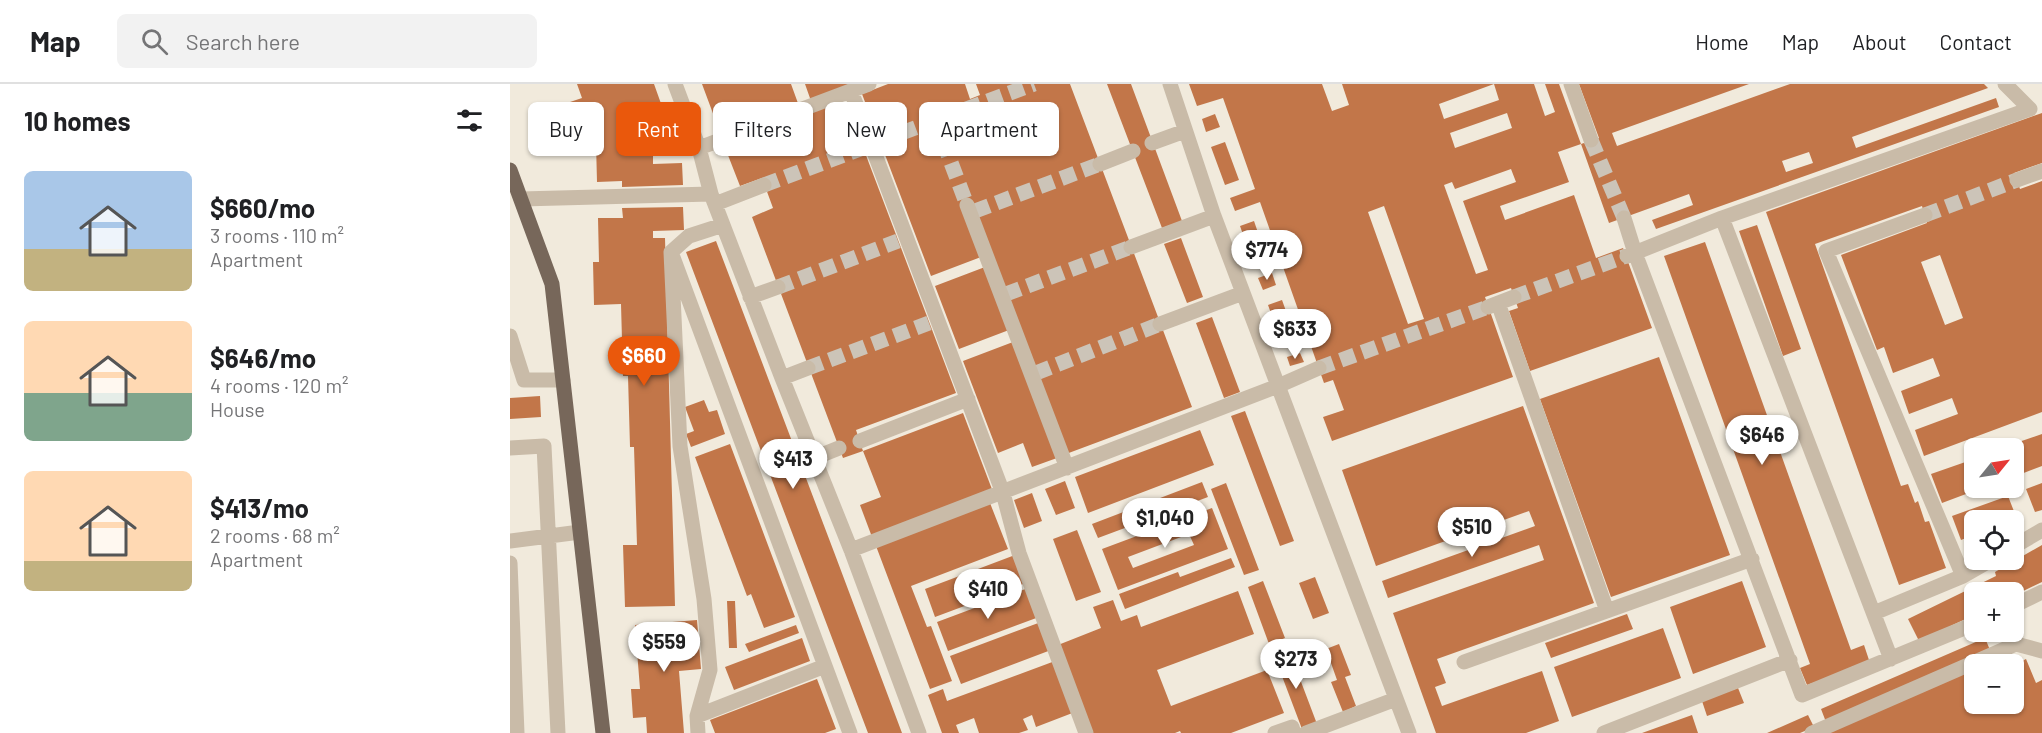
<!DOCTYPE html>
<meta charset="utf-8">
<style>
body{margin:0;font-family:Barlow,sans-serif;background:#f2f2f2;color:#202124;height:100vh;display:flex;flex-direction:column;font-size:22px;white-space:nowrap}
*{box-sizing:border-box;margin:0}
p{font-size:20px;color:#757577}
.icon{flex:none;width:33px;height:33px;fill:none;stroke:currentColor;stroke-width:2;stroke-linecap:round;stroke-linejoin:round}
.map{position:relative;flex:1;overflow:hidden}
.details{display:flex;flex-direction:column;background:#fff;width:510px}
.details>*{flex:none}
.hud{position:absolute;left:18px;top:18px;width:570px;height:54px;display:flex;gap:12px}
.needle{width:39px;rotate:60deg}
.fabs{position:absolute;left:1454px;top:354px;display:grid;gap:12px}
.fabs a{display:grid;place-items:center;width:60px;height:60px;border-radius:9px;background:#fff;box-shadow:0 2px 4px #0004;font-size:30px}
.price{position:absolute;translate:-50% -51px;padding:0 14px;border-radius:21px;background:#fff;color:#222;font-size:20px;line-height:39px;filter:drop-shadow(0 2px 3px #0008)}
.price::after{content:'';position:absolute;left:50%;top:36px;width:18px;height:14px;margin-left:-9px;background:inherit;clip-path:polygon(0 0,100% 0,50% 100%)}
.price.on{background:#ea580c;color:#fff}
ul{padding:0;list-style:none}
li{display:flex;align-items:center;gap:18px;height:150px;padding:0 24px}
li span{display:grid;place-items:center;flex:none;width:168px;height:120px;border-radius:9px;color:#555}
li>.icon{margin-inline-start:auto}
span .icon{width:72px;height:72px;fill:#fffc;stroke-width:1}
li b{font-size:26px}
h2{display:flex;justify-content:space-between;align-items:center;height:72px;padding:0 24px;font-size:26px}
.pill{padding:0 21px;border-radius:9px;background:#fff;box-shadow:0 2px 4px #0004;font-size:21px;line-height:54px}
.pill.on{background:#ea580c;color:#fff}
header{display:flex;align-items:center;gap:36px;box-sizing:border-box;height:84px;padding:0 30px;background:#fff;border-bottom:2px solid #e0e0e0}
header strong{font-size:28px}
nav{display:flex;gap:33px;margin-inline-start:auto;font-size:21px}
.search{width:420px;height:54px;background:#f2f2f2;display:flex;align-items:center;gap:15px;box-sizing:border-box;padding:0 21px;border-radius:9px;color:#757577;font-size:22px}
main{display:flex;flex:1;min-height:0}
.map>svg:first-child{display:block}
.building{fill:#c27649;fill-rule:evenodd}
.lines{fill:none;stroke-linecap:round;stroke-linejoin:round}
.minor-tunnel{stroke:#ccc4b8;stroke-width:15;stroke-dasharray:15 8;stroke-linecap:butt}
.minor{stroke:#c9bba8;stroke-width:15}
.major{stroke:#77675a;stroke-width:15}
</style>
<header>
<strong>Map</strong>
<div class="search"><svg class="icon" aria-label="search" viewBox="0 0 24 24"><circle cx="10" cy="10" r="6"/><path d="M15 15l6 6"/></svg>Search here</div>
<nav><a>Home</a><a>Map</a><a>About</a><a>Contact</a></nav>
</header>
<main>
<section class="details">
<h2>10 homes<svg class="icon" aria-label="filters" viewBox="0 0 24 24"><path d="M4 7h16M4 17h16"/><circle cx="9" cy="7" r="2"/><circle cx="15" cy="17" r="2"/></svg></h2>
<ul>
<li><span style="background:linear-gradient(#a9c7e8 65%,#c2b280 0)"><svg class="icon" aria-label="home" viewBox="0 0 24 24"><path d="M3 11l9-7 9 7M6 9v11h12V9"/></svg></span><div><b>$660/mo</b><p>3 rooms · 110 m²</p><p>Apartment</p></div></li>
<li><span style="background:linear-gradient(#ffd9b3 60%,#7fa58c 0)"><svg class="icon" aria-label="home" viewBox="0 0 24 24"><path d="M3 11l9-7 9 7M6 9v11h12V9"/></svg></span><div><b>$646/mo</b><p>4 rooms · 120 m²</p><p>House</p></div></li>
<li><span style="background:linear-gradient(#ffd9b3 75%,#c2b280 0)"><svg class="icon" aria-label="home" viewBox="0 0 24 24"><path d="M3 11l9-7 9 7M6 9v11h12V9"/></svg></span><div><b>$413/mo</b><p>2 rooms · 68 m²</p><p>Apartment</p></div></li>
</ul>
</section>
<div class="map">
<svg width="1532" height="649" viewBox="0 0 1532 649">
<rect width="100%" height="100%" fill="#f1eadc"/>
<!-- building -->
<path class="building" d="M67 0H144L159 42 115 59 127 58V67H143V80L172 79 173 101 112 103V97L87 98 86 59 85 57 76 60 60 18 72 14Z
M192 0H281L289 22 211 51Z
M295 0H346L301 17Z
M378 0H455L460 15 470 11 466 0H560L682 323 556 370 471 173 421 192 352 10Z
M597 0H621L672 137 652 144Z
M679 0H812L822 27 839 21 832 0H1024L1035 32 1045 28 1035 0H1049L1071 60 1089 54 1069 0H1239L1102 49 1107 62 1280 0H1474L1478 4 1342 53 1346 64 1486 14 1489 23 1146 145 1142 136 1183 121 1179 110 1099 139 1071 60 1048 68 1059 98 990 122 995 136 1064 111 1086 174 1113 164 1142 244 1020 287 999 227 1008 224 1001 204 975 213 1003 293 822 357 813 333 834 326 823 296 814 299 750 118 725 127 720 114 745 105 713 14 687 22ZM984 0 989 16 934 35 929 20ZM997 29 1002 44 945 64 940 49ZM1299 68 1303 79 1276 88 1272 77ZM1001 85 1006 98 953 117 978 186 966 190 934 101 942 98 945 105ZM874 122 914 235 898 240 858 128Z
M329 18 337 40 343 37 446 309 346 346 353 367 453 329 483 408 362 453 350 421 371 413 353 367 333 374 242 133 263 124 252 94 230 102 214 61Z
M1532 29V79L1504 89 1510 105 1532 97V328L1414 372 1405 346 1448 330 1442 314 1399 330 1391 307 1430 292 1423 274 1383 289 1374 263 1367 266 1331 171 1417 139 1412 122 1305 160 1391 402 1398 400 1405 419 1408 417 1415 438 1419 437 1436 484 1389 501 1256 128ZM1430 171 1453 234 1435 241 1411 178Z
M705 30 710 43 696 48 692 35Z
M715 58 729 96 715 101 701 63Z
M173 123 174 146 143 147V154H155L165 522 115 523 113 461H127L124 363H120L118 292H113L111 220 84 221 83 178H89L88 134H113L112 124Z
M744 137 757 175 743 179 730 142Z
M1247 141 1291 265 1273 272 1229 147Z
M671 154 693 213 677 219 654 160Z
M206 157 324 468 392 649H358L248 359 176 168Z
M1195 158 1341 566 1354 561 1360 579 1297 601 1290 584 1300 580 1154 172Z
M475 183 499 246 449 265 425 202Z
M762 189 766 201 753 206 748 194Z
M772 216 785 252 771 257 758 221Z
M702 233 730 308 714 314 686 239Z
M503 258 547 374 522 383 513 359 488 369 453 277Z
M790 269 794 278 780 282 777 273Z
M1149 273 1220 471 1101 513 1030 315Z
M30 312 31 333 0 335V314Z
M194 316 199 328 207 326 215 350 181 363 176 350 184 347 175 323Z
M1013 322 1084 519 927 575 936 599 925 603 932 622 1032 587 1049 637 1016 649H926L883 529 1034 476 1029 461 878 514 872 497 1025 442 1019 427 866 482 832 386Z
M735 327 784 457 770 462 721 332Z
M690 346 704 381 578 429 565 393Z
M1532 350V382L1511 390 1503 364 1500 361Z
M220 360 285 533 254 544 241 510 237 512 185 373Z
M1464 375V404H1472L1432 419 1421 390Z
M555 397 565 424 546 431 535 405Z
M692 398 698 413 588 454 582 440Z
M716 399 749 486 734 491 701 405Z
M1532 399V426L1525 428 1516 405Z
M522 409 532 437 514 444 504 416Z
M1498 412 1507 435 1464 436V451L1451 456 1442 432Z
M480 419 498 465 401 502 417 543 421 542 442 597 420 605 366 462Z
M702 424 718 465 608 506 592 465ZM679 450 684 461 623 484 618 473Z
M567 446 591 508 566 517 543 455Z
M1532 461V498L1503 512V508H1464V531L1409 557 1398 535 1486 492 1485 488Z
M505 471 516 499 425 533 415 505Z
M721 474 725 483 615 525 609 510 668 488 670 493Z
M805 493 819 529 803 535 789 499Z
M753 497 775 554 759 560 738 503Z
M1232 497 1256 563 1183 590 1160 523Z
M518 504 529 533 438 567 427 538Z
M728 507 744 550 647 586 661 622 757 586 774 629 721 649H671L670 647 665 649H581L548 561 591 544 583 523 603 516 611 537 627 531 631 543Z
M217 517H225L227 564H219Z
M1117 530 1123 545 1041 574 1035 559Z
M187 536 191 585 169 587 174 649H137L136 633 123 634 121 605H130L125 541Z
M531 538 541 566 451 600 440 572Z
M286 541 289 549 239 568 235 560Z
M1153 544 1171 594 1062 633 1044 583Z
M292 554 300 577 224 606 215 583Z
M1475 554 1480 566 1316 638 1311 625Z
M829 560 841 591 835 593 846 622 833 628 821 598 827 596 816 565Z
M779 566 807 640 792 645 764 571Z
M1501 568 1506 580 1516 575 1526 599 1532 596V649H1314L1464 584V620H1503V580H1472Z
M545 577 565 628 526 643 522 631 513 635 518 646 509 649H469L464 634 446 641 449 649H432L418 611 433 605 437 617Z
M307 595 326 645 315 649H205L200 636Z
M1228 604 1234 619 1197 632 1192 617Z
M1182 631 1188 649H1132Z
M1298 631 1304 643 1290 649H1257Z"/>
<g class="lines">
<!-- minor-tunnel -->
<path class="minor-tunnel" d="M425 36 457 121
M1081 56 1114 134
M370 57 524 0
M254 101 353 64
M465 127 590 80
M1415 131 1507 96
M268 203 388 157
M496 210 621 163
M1004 213 1116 172
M298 284 419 239
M809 284 978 223
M526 289 650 240"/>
<!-- minor -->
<path class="minor" d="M165 0 189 64 201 110 272 294 341 466 409 649
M660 0 704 132 899 649
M1061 0 1081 56
M341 7 493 409 509 469 576 649
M642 59 675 47
M189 64 359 0
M590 80 623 67
M1507 96 1532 87
M11 115 201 110
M205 120 254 101
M457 121 557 384
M1415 131 1316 167 1453 492
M1114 134 1125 169 1292 611 1464 540
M1212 134 1381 575
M621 163 704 132
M161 168 179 152 213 141
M1117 172 1212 134 1520 25 1495 0
M240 213 268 203
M988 219 1097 527
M978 223 1004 213
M650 240 733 209
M0 252 14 296H53
M272 294 298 284
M350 357 458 315
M0 364 34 362 48 649
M304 374 329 364
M0 457 70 448
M1503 463 1532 446
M341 466 768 302 809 284
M0 479 7 649
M1503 522 1532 508
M1364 529 1453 492 1481 476
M954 578 1242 475
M187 632 315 582
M188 649 187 632 200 586 194 515 170 362 161 168 340 649
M765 649 782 643 784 649
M796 649 886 615
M1094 649 1280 576
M1302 649 1506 560 1532 567"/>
<!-- major -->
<path class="major" d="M0 86 42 200 93 649"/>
</g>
</svg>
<div class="fabs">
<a><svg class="needle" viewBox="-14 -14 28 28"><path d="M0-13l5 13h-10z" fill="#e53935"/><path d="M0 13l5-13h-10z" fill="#757577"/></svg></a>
<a><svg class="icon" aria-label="locate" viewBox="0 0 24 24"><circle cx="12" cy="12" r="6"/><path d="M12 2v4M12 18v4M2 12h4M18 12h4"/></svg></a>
<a>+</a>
<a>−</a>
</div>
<b class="price" style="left:757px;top:197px">$774</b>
<b class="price" style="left:785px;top:276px">$633</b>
<b class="price on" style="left:134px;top:303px">$660</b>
<b class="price" style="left:1252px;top:382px">$646</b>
<b class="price" style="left:283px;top:406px">$413</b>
<b class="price" style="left:655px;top:465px">$1,040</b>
<b class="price" style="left:962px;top:474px">$510</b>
<b class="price" style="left:478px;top:536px">$410</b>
<b class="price" style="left:154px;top:589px">$559</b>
<b class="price" style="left:786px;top:606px">$273</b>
<div class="hud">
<a class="pill">Buy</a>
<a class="pill on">Rent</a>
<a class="pill">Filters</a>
<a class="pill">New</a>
<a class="pill">Apartment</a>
</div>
</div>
</main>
